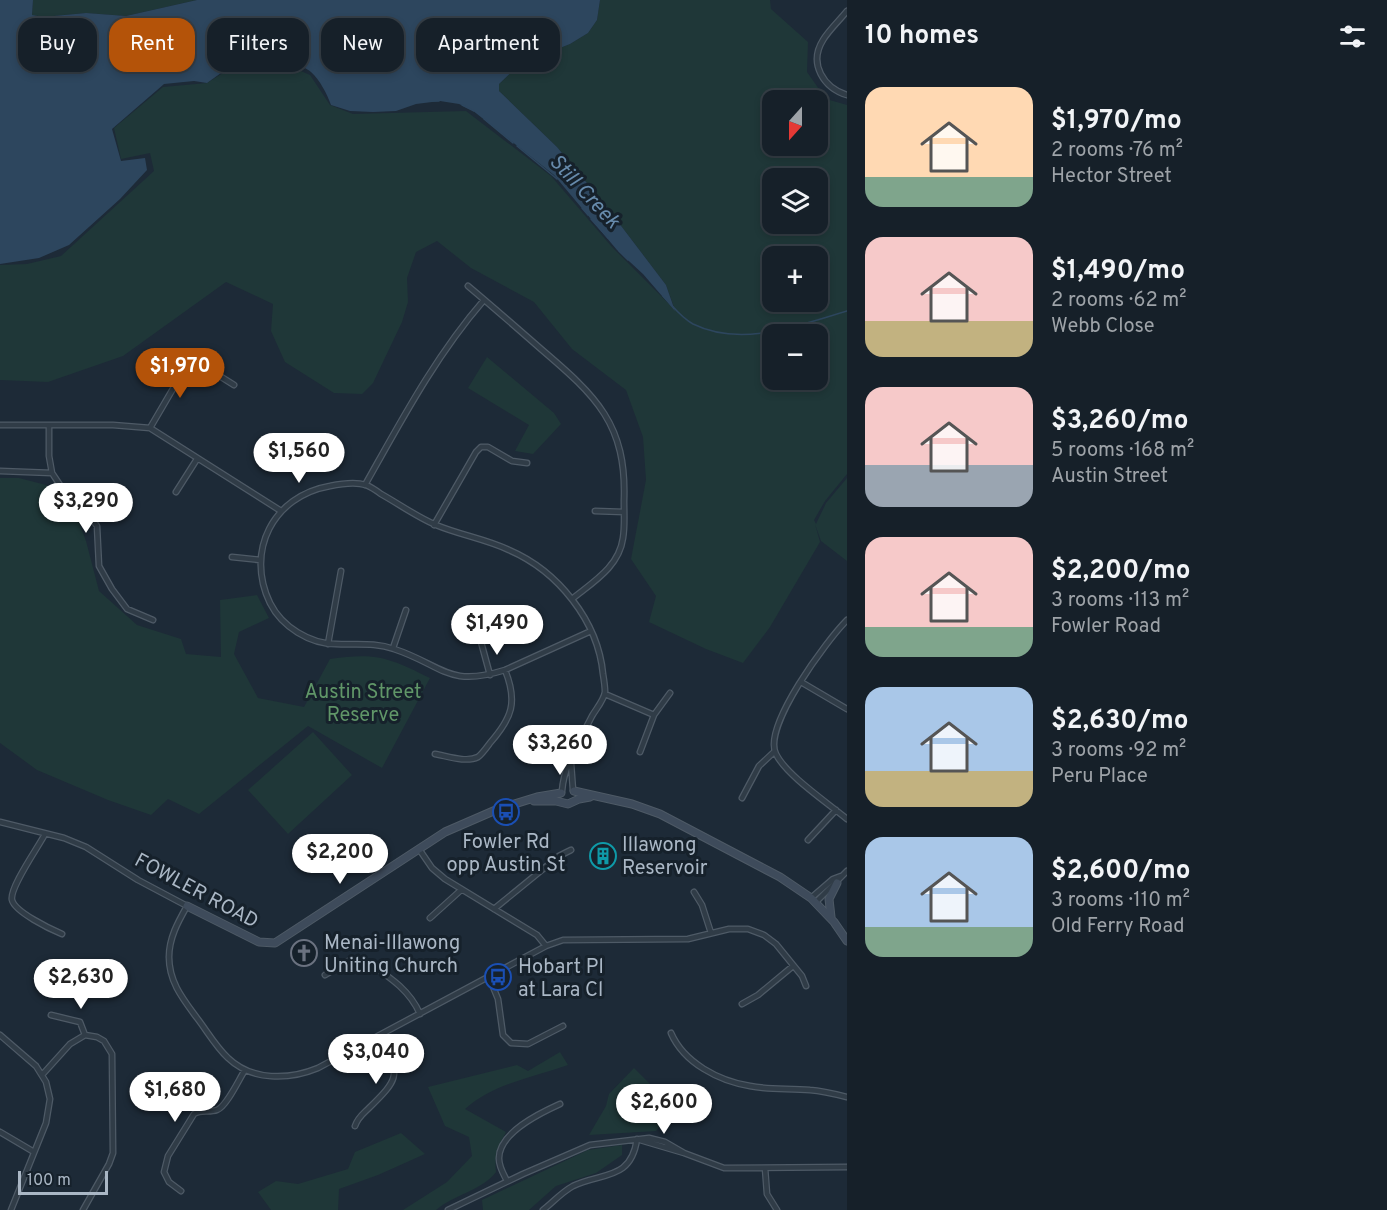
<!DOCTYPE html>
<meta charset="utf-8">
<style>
body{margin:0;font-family:Overpass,sans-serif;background:#232d35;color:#f1f3f6;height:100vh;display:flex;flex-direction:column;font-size:22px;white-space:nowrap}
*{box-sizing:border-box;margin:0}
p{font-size:20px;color:#9ea3a8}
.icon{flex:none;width:33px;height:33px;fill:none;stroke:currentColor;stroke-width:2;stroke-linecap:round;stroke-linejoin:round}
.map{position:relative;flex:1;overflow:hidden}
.details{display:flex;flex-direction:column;background:#162029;width:540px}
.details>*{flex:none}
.guide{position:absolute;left:18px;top:18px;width:570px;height:54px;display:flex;gap:12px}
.needle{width:39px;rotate:201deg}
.buttons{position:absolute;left:762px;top:90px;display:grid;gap:12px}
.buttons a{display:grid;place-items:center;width:66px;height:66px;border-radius:12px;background:#162029;box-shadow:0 3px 9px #0003,0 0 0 2px #353e46;font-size:30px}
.scale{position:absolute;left:18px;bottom:15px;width:90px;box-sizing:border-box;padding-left:6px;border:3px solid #aab7c5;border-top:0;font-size:16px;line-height:21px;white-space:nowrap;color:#aab7c5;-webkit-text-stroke:4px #16212b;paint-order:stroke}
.price{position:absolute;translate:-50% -51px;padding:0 14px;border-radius:21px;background:#fff;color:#222;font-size:20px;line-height:39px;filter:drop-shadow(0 2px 3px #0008)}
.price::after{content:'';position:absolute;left:50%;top:36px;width:18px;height:14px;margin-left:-9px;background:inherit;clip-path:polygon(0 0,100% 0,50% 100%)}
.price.selected{background:#b45309;color:#fff}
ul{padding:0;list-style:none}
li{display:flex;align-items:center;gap:18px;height:150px;padding:0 18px}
li span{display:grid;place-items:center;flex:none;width:168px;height:120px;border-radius:18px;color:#555}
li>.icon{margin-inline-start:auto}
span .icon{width:72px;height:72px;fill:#fffc;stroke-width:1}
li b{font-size:26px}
h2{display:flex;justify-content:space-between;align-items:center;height:72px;padding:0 18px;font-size:26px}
.pill{padding:0 21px;border-radius:18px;background:#162029;box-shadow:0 3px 9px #0003,0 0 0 2px #353e46;font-size:21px;line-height:54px}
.pill.selected{background:#b45309;color:#fff}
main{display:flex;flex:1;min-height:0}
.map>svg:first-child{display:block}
.green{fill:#1f3738;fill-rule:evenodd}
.water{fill:#2d465e}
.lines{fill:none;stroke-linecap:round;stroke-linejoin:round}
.stream{stroke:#2d465e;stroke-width:1.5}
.street-casing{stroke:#4e5a66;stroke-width:7}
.secondary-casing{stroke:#4e5a66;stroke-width:9}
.street{stroke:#303c47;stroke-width:4.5}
.secondary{stroke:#3e4b5b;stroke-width:7}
.labels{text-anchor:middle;stroke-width:6;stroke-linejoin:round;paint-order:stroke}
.park-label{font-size:20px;fill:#609668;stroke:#16212b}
.poi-label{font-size:20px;fill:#aab7c5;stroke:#16212b;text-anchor:start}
.street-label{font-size:20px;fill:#aab7c5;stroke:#16212b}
.water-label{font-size:21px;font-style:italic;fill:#678bac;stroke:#16212b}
</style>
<main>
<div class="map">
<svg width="847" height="1210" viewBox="0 0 847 1210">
<rect width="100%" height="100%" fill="#1d2a37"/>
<!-- green -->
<path class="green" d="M33 0H197L126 16 86 13 43 17 32 15Z
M600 0H770L771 9 808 42 807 72 826 99 847 105V474L825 501 814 520 816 524 826 503 847 478V561L821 541 815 524 820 542 770 627 743 663 706 649 649 622 656 596 631 559 646 480 643 437 626 390 572 349 534 302 471 268 437 241 416 252 407 278 408 302 402 322 373 383 362 394 334 393 285 362 271 331 273 304 226 282 123 356 48 382 0 380V265L27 264 61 256 154 171 150 153 121 159 114 128 163 87 207 83 250 56 278 61 310 75 330 105 353 114 466 111 551 176 612 247 675 310 666 285 606 206 557 147 499 91V84L520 64 570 44 588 33 597 20ZM772 100H818V146H772ZM772 178H818V224H772ZM772 256H818V302H772ZM772 334H818V380H772Z
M487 357 554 413 561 424 533 454 515 451 529 425 468 388Z
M0 478H19L46 485 76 514 86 541 99 591 137 625 181 639 186 654 221 657 220 600 257 595 269 618 239 632 234 654 258 698 304 707 330 659C376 652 390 658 430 678L382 768 308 726 199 814 168 799 151 815 108 800 37 770 0 743Z
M313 732 352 775 288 834 248 790Z
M560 1052 568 1065C532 1078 494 1083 465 1109L506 1132C498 1147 494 1155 496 1172 481 1191 455 1194 436 1210H403L447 1182 472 1156 469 1137 445 1126 428 1087 517 1065 528 1071Z
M634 1068 660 1094 686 1100 672 1110 656 1131 589 1135 606 1106 609 1094Z
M401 1133 425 1154 378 1175 339 1189 338 1210H271L258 1192 276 1181 298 1184 348 1169 355 1152Z
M622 1145V1155L596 1173 556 1186 529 1210H483L482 1200 588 1150Z"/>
<!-- water -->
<path class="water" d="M0 0H33L32 15 43 17 86 13 126 16 197 0H600L597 20 588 33 570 44 520 64 499 84V91L557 147 606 206 666 285 675 311 643 274 617 250 554 175 472 110 459 104 440 101 416 104 396 111 373 112 350 111 331 105C327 94 320 80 311 72 301 64 296 67 288 54L279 58 265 52 249 53 207 83 194 81 164 84 112 129 121 161 145 158 147 170 120 199 69 245 39 258 0 264Z"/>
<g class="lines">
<!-- stream -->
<path class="stream" d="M429 101H439
M462 105 474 111
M484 119 513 143
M517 146 557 179
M582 208 588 215
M591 219 608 238
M619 251 628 260
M663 296C673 306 680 317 693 324 742 348 799 325 847 311"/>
<defs>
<path id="street" d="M847 11C839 21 829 30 823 40 808 64 824 88 847 95
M468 286C493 307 517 328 541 349 596 396 627 424 624 501 624 513 625 526 623 538 619 567 593 582 572 599
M0 425H113L150 428 281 511
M49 425V456L52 473 62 488 85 510 97 526 99 566 112 589 127 609 153 620
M150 428 191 358 234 385
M0 471 52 473
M365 485C401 421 436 355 484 300
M176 492 197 459
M595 511 624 512
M434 525 476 452 481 447H488L512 461 527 463
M232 557 260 560
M847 620C827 640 762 727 776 754 786 775 828 803 847 819
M481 642 490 675
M328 644 341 571
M393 648 406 610
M801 682 847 709
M605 694 654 715
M640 752 654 715 670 693
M435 754C447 756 466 763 478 757 482 754 487 747 490 743 512 718 518 702 505 670
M571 763 573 790
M562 791C564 764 580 740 592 716 596 709 604 700 605 692 605 687 604 680 603 674 598 621 558 571 509 550 486 539 460 535 436 525 417 517 399 504 381 494 377 491 371 487 366 485 356 482 340 484 330 486 273 496 245 551 270 603 282 627 310 644 336 644 356 645 375 642 394 649 443 665 447 688 505 670L591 631
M742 798 759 766 774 752
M0 822 64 838 86 847 138 880 187 906C178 922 169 938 169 957 169 982 183 999 197 1018 207 1031 216 1047 228 1058 252 1081 289 1080 318 1068L546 946 563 940 688 939 729 929H748L764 935 776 944 802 976 806 986
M45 834C39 846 9 888 12 900 15 912 50 929 62 934
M808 840 836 810
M419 849 432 868 445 879 537 935 546 946
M694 892 702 905 711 933
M811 898 833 879 841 876
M815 903 847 871
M494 909 559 856 571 850
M430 918 461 890
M325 975 350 960 363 959C386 975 409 988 420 1014
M489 977 498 999 503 1035 511 1043 528 1044 563 1026
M742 1004 758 995 793 966
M51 1015 80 1022 85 1035
M671 1033C684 1063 719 1081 750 1086 769 1090 790 1088 810 1090 823 1091 835 1094 847 1097
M0 1035 36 1066 46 1082 50 1099 46 1123 11 1210
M42 1075 70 1044 85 1035 97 1037 104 1041 112 1054 113 1153 109 1164 83 1210
M355 1126C358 1117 363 1114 369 1108 403 1075 397 1076 383 1034
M0 1132 34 1152
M640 1140 684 1153 724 1168 847 1167
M765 1168 767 1194 777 1210
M507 1181C504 1175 499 1167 499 1159 498 1133 540 1113 560 1104
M181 1191 169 1182 164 1172 168 1156 194 1114C201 1109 209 1113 217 1110 227 1106 239 1079 245 1070
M448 1210 523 1174 590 1145 649 1138 665 1142 684 1153
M543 1210C553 1202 562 1192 573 1186 602 1172 631 1181 637 1139"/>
<path id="secondary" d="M574 791 632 804 660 814 780 877 811 898 834 922 847 941
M534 801H556L568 804 579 799 590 797
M187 906 259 942 275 943 445 832 498 809 537 797 561 793
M831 917 829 899 837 883"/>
</defs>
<!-- street casing -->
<use href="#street" class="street-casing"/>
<!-- secondary casing -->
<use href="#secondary" class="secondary-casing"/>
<!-- street -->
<use href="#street" class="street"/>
<!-- secondary -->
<use href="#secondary" class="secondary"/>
</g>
<!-- icons -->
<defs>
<symbol id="bus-ring" viewBox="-11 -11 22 22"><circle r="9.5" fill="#16212b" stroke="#1a4fb4" stroke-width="1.5"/><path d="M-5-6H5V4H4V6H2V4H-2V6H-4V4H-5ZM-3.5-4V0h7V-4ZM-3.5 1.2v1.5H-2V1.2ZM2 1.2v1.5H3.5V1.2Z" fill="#1a4fb4"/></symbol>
<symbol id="building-ring" viewBox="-11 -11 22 22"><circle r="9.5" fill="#16212b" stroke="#0f9aa8" stroke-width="1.5"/><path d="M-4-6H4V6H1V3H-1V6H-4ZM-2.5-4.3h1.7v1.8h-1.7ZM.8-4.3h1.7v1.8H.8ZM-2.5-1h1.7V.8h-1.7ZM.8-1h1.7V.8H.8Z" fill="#0f9aa8"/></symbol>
<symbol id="church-ring" viewBox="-11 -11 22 22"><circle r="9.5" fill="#16212b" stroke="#6b7280" stroke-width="1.5"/><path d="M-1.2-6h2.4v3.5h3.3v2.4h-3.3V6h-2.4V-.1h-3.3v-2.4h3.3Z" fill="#6b7280"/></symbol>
</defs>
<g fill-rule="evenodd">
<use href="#bus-ring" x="491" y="797" width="30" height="30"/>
<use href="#building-ring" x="588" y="841" width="30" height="30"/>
<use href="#church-ring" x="289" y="938" width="30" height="30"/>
<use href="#bus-ring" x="483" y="962" width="30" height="30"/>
</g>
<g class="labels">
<!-- park labels -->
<g class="park-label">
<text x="363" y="698">Austin Street<tspan x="363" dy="23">Reserve</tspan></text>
</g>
<!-- poi labels -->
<g class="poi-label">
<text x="506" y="848" text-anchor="middle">Fowler Rd<tspan x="506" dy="23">opp Austin St</tspan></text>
<text x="622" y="851">Illawong<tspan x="622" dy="23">Reservoir</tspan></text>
<text x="324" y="949">Menai-Illawong<tspan x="324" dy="23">Uniting Church</tspan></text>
<text x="518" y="973">Hobart Pl<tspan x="518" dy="23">at Lara Cl</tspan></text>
</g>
<!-- street labels -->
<g class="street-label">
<text transform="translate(197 890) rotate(28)" y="7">FOWLER ROAD</text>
</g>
<!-- water labels -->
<g class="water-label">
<text transform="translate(585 191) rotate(47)" y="7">Still Creek</text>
</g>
</g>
</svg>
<div class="buttons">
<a><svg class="needle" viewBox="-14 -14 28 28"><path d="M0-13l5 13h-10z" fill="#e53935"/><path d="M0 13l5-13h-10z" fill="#9ea3a8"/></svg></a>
<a><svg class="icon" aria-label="layers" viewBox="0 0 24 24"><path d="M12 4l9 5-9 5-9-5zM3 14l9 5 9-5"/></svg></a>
<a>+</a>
<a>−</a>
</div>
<div class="scale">100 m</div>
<b class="price selected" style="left:180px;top:399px">$1,970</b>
<b class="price" style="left:299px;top:484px">$1,560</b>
<b class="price" style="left:86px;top:534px">$3,290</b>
<b class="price" style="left:497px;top:656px">$1,490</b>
<b class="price" style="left:560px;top:776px">$3,260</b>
<b class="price" style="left:340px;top:885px">$2,200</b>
<b class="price" style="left:81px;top:1010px">$2,630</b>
<b class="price" style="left:376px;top:1085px">$3,040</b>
<b class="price" style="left:175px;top:1123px">$1,680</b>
<b class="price" style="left:664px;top:1135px">$2,600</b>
<div class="guide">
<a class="pill">Buy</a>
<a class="pill selected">Rent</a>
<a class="pill">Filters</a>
<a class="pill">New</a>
<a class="pill">Apartment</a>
</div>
</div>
<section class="details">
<h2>10 homes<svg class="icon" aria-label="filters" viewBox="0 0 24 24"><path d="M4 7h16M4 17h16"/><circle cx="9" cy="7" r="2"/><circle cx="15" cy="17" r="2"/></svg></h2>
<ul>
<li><span style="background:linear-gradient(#ffd9b3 75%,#7fa58c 0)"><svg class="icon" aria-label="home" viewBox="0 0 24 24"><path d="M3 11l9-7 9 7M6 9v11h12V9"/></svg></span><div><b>$1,970/mo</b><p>2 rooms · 76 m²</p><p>Hector Street</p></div></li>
<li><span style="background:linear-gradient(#f6c9c9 70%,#c2b280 0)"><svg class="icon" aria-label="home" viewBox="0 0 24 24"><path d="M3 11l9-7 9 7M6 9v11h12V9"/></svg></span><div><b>$1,490/mo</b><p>2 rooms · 62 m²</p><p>Webb Close</p></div></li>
<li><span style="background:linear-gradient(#f6c9c9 65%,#9aa5b1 0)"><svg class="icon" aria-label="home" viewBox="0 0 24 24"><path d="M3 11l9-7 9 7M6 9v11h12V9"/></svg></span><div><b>$3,260/mo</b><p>5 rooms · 168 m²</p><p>Austin Street</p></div></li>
<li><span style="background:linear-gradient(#f6c9c9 75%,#7fa58c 0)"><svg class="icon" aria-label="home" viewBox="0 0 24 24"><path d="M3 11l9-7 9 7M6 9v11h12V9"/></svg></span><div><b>$2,200/mo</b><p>3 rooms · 113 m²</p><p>Fowler Road</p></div></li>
<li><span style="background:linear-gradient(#a9c7e8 70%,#c2b280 0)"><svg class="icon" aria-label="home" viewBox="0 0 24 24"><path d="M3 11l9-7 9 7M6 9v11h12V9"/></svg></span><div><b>$2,630/mo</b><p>3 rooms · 92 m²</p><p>Peru Place</p></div></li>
<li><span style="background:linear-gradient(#a9c7e8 75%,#7fa58c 0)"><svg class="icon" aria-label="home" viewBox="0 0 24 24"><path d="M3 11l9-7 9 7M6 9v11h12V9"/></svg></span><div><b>$2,600/mo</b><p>3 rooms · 110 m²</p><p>Old Ferry Road</p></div></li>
</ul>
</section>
</main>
